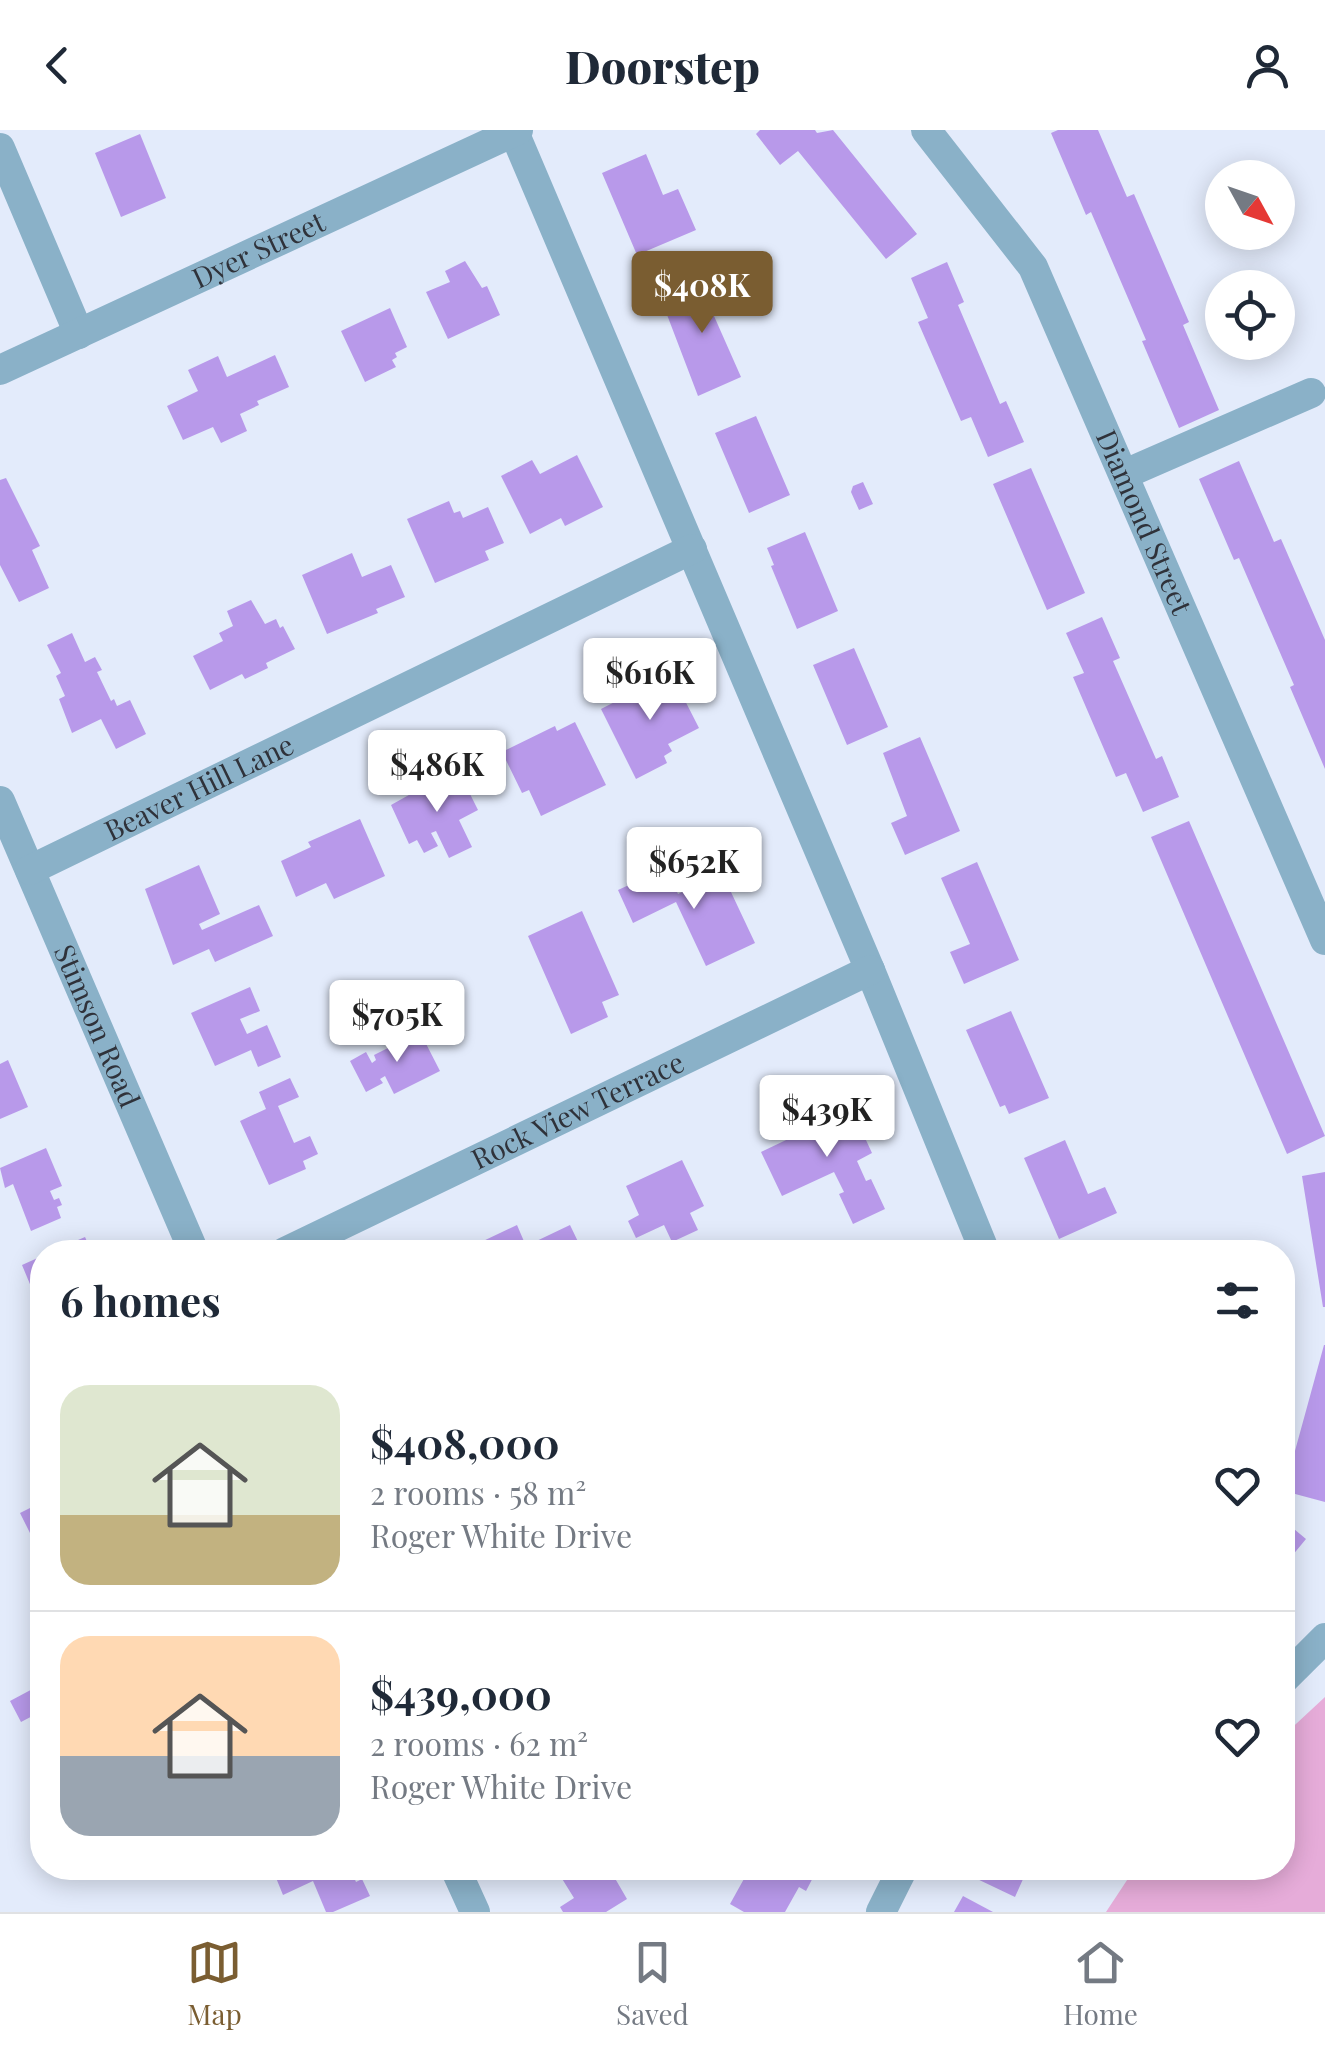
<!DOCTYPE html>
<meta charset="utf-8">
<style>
body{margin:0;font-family:"Playfair Display",serif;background:#f2f2f3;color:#1f2937;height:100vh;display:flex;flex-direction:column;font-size:38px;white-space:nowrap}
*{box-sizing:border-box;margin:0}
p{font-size:32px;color:#747a83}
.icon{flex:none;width:55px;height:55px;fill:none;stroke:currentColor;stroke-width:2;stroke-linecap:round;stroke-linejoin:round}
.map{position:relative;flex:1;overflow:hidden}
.drawer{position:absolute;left:30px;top:1110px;width:1265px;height:640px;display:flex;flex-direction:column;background:#fff;border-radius:40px;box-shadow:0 5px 25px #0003}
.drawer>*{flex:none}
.needle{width:65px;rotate:130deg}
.fabs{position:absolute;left:1205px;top:30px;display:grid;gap:20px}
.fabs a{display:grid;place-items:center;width:90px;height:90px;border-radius:50%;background:#fff;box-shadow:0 5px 25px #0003;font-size:50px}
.price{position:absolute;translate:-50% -85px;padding:0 22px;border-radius:10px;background:#fff;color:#222;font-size:32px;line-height:65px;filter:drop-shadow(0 2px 5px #0008)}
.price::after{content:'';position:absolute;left:50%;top:60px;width:30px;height:22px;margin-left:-15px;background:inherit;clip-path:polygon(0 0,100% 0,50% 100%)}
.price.selected{background:#7a5d31;color:#fff}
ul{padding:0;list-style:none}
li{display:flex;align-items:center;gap:30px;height:250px;padding:0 30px}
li+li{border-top:2px solid #e0e1e3}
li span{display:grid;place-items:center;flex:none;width:280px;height:200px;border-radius:30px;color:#555}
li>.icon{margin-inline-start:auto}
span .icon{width:120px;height:120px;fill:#fffc;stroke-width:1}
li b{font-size:42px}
h2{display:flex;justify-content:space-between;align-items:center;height:120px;padding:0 30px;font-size:42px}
header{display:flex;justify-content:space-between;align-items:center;height:130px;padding:0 30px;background:#fff;font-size:45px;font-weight:800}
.menu{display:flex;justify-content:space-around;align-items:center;height:140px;border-top:2px solid #e0e1e3;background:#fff;font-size:28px;color:#747a83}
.menu a{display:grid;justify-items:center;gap:5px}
.menu .selected{color:#7a5d31}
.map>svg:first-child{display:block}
.green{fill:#e6acd9}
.building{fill:#b899ea}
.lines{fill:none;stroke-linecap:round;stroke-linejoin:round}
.minor{stroke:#8ab1c8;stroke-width:30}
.labels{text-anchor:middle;stroke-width:10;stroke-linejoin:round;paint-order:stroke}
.street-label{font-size:28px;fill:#2f323a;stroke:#e3ebfb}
</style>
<header><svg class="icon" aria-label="back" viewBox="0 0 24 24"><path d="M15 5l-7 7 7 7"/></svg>Doorstep<svg class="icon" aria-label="person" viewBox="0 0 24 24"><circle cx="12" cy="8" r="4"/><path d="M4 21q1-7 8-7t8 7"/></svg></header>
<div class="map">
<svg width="1325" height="1782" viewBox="0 0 1325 1782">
<rect width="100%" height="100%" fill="#e3ebfb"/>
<!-- green -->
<path class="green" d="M1325 1567V1782H1106L1135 1738H1282L1283 1606Z"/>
<!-- building -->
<path class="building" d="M760 0H815L817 3 833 0 917 104 886 129 798 21 780 35 756 4Z
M1058 0H1098L1127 67 1134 64 1189 192 1183 195 1219 280 1179 298 1142 211 1146 210 1091 82 1086 85 1051 3Z
M140 4 166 68 121 87 95 23Z
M646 24 663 65 678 59 696 100 637 125 602 43Z
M465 131 482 158 487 156 500 185 448 209 426 162 450 152 445 141Z
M947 132 964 172 958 175 1000 274 1006 271 1024 312 988 327 971 287 961 291 918 192 928 188 911 148Z
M719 153 730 180 714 186 741 247 698 266 661 169 695 155 697 162Z
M390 178 407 217 395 223 397 227 392 230 396 237 365 252 341 201Z
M275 225 289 257 257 271 259 275 240 284 247 301 221 313 213 297 183 310 167 276 198 261 188 240 218 226 227 247Z
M756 286 790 365 749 383 715 303Z
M577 325 603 377 565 396 561 388 530 404 501 346 532 330 540 344Z
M1239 331 1274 412 1281 409 1325 510V639L1290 557 1294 555 1239 428 1234 430 1199 349Z
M1031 338 1085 463 1047 480 993 354Z
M6 348 40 416 32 420 49 458 19 472 0 435V350Z
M863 352 873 374 859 380 851 362 853 356Z
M449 371 454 383 460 381 463 388 488 377 504 413 485 421 489 430 435 453 407 389Z
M805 402 838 481 797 499 771 436 774 435 767 418Z
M352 423 362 447 391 435 405 467 376 479 378 483 327 504 302 445Z
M251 470 265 494 276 489 280 498 283 496 295 519 266 533 268 538 245 549 242 544 210 560 193 526 223 511 219 503 233 496 227 481Z
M1102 487 1120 528 1113 531 1156 629 1162 626 1179 667 1143 682 1126 643 1116 647 1073 547 1084 543 1066 503Z
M72 503 85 532 95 527 102 540 97 542 111 571 114 569 117 576 130 570 146 604 116 619 101 589 72 603 59 569 65 566 56 546 61 543 47 515Z
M854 518 888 597 847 615 813 535Z
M675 541 680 551 676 553 699 598 668 614 672 621 664 626 667 633 636 649 601 579Z
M575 592 606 655 541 686 529 660 522 663 502 622 555 596 557 601Z
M920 607 960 701 905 725 891 693 907 686 883 623Z
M459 642 478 680 459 690 472 717 449 728 436 701 431 703 438 716 424 723 417 710 409 714 391 675 425 656 426 658Z
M360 689 385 746 334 769 326 753 296 767 281 731 311 717 308 712Z
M1189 691 1325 1006 1287 1024 1151 707Z
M977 732 1019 830 964 854 950 822 970 814 941 748Z
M199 735 220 784 199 794 202 800 259 775 273 806 215 832 209 819 173 835 145 759Z
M666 738 678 764 722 743 755 813 706 836 676 772 633 793 618 760Z
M582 781 619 865 602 872 608 887 571 904 528 806Z
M351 853 358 870 343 876 336 859Z
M250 857 260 881 240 889 247 904 267 895 281 927 258 937 251 920 215 936 191 883Z
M1011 881 1049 968 1009 984 1005 975 1000 977 966 900Z
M420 902 440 941 394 964 385 946 380 949 383 953 366 962 350 931 366 922 372 933 376 930 374 925Z
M8 930 28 977 0 989V934Z
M290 948 299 967 278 976 294 1013 310 1006 318 1024 303 1031 306 1039 269 1055 240 991 266 979 259 962Z
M831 971 837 986 852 980 872 1023 857 1031 866 1051 871 1049 885 1079 853 1094 839 1064 844 1062 834 1042 782 1066 761 1022 805 1001 798 987Z
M1065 1010 1088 1064 1105 1057 1117 1083 1059 1109 1024 1028Z
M46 1018 62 1056 50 1061 54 1070 59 1068 62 1075 57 1077 61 1088 31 1101 13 1054 5 1058 0 1038Z
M682 1030 704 1076 690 1083 698 1100 672 1112 664 1095 636 1108 628 1091 639 1085 626 1056Z
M1325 1042V1177H1323L1302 1046Z
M517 1095 526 1116 570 1095 583 1122H460Z
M85 1107 92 1122H50Z
M42 1126V1183L22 1135Z
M1324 1215H1325V1372L1284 1361Z
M42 1372V1409L35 1413 20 1383Z
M1282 1389 1306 1409 1282 1438Z
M40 1555 42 1581 21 1592 10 1571Z
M272 1738H350L356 1752 362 1749 370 1766 333 1782H326L313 1751 283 1765Z
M547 1738H609L627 1769 606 1782H563L560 1777 574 1768 556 1739 550 1743Z
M750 1738H818L806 1761 799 1757 785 1782H744L730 1774Z
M977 1738H1028L1015 1767 973 1747Z
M963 1766 993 1782H954Z"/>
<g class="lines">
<!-- minor -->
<g class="minor">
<path id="s1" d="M926 0 1033 137 1325 810"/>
<path d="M514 2 870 840 985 1122"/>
<path d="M0 18 79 204"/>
<path id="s2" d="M0 240 518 0"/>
<path d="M1125 344 1311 263"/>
<path id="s3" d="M0 671 194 1122"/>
<path id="s4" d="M30 740 692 419"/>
<path id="s5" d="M285 1122 870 840"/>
<path d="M1282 1551 1325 1508"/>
<path d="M455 1738 475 1782"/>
<path d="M881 1782 903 1738"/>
</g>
</g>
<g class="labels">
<!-- street labels -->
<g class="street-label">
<text dy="10" stroke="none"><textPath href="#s2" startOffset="285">Dyer Street</textPath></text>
<text dy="10" stroke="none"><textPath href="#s1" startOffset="452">Diamond Street</textPath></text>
<text dy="10" stroke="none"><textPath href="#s4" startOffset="188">Beaver Hill Lane</textPath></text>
<text dy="10" stroke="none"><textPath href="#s3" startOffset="245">Stimson Road</textPath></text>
<text dy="10" stroke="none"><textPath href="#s5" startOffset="325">Rock View Terrace</textPath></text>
</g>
</g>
</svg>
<div class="fabs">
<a><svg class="needle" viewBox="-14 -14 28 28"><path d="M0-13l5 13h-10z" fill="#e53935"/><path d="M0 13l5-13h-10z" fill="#747a83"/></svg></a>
<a><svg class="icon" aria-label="locate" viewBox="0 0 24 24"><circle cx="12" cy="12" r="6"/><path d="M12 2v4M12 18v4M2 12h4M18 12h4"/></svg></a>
</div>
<b class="price selected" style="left:702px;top:206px">$408K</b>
<b class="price" style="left:650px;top:593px">$616K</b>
<b class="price" style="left:437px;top:685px">$486K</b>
<b class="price" style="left:694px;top:782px">$652K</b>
<b class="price" style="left:397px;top:935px">$705K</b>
<b class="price" style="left:827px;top:1030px">$439K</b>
<section class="drawer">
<h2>6 homes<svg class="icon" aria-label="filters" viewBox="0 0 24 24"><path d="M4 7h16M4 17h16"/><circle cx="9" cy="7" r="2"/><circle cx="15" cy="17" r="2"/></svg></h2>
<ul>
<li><span style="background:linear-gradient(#dfe7d0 65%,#c2b280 0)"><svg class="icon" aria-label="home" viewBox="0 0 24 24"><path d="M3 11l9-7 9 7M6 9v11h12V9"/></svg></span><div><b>$408,000</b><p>2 rooms · 58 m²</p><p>Roger White Drive</p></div><svg class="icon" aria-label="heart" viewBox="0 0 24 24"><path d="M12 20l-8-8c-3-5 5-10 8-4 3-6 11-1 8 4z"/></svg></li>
<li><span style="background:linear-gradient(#ffd9b3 60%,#9aa5b1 0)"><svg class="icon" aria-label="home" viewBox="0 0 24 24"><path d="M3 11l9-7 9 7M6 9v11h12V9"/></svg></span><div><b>$439,000</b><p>2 rooms · 62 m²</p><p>Roger White Drive</p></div><svg class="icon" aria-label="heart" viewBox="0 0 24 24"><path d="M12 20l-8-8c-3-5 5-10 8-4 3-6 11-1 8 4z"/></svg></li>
</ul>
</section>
</div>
<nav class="menu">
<a class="selected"><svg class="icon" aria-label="map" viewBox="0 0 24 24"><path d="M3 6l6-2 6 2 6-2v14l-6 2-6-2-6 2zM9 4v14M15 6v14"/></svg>Map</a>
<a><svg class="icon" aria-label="saved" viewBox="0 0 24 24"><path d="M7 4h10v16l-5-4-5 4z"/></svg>Saved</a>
<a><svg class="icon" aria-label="home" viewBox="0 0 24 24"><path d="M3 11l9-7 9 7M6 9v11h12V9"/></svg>Home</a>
</nav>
